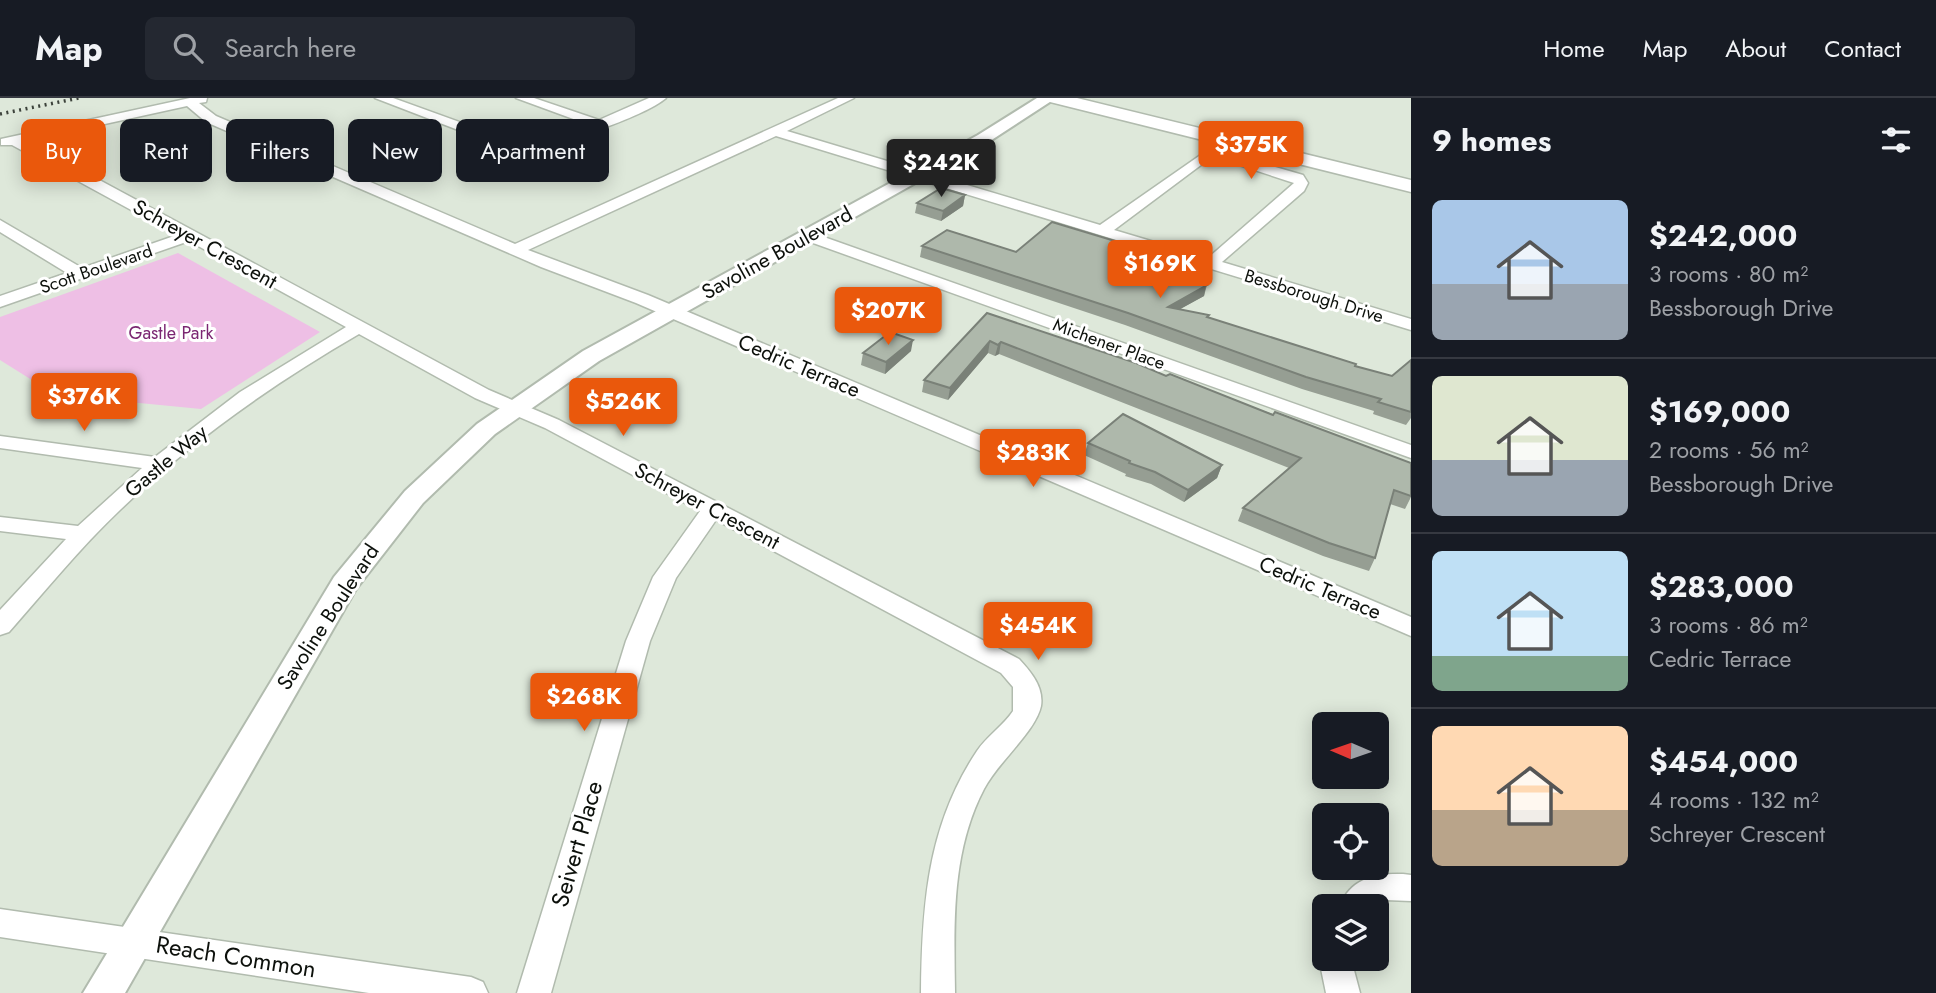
<!DOCTYPE html>
<meta charset="utf-8">
<style>
body{margin:0;font-family:Jost,sans-serif;background:#242831;color:#f1f3f6;height:100vh;display:flex;flex-direction:column;font-size:26px;white-space:nowrap}
*{box-sizing:border-box;margin:0}
p{font-size:23px;color:#9ea1a6}
.icon{flex:none;width:38px;height:38px;fill:none;stroke:currentColor;stroke-width:2;stroke-linecap:round;stroke-linejoin:round}
.map{position:relative;flex:1;overflow:hidden}
.drawer{display:flex;flex-direction:column;background:#171b24;width:525px}
.drawer>*{flex:none}
.banner{position:absolute;left:21px;top:21px;width:665px;height:63px;display:flex;gap:14px}
.needle{width:46px;rotate:272deg}
.fabs{position:absolute;left:1312px;top:614px;display:grid;gap:14px}
.fabs a{display:grid;place-items:center;width:77px;height:77px;border-radius:10px;background:#171b24;box-shadow:0 4px 18px #0003;font-size:35px}
.price{position:absolute;translate:-50% -60px;padding:0 16px;border-radius:7px;background:#ea580c;color:#fff;font-size:23px;line-height:46px;filter:drop-shadow(0 2px 4px #0008)}
.price::after{content:'';position:absolute;left:50%;top:42px;width:21px;height:16px;margin-left:-10px;background:inherit;clip-path:polygon(0 0,100% 0,50% 100%)}
.price.on{background:#222;color:#fff}
ul{padding:0;list-style:none}
li{display:flex;align-items:center;gap:21px;height:175px;padding:0 21px}
li+li{border-top:2px solid #363941}
li span{display:grid;place-items:center;flex:none;width:196px;height:140px;border-radius:10px;color:#555}
li>.icon{margin-inline-start:auto}
span .icon{width:84px;height:84px;fill:#fffc;stroke-width:1}
li b{font-size:30px}
h2{display:flex;justify-content:space-between;align-items:center;height:84px;padding:0 21px;font-size:30px}
.chip{padding:0 24px;border-radius:10px;background:#171b24;box-shadow:0 4px 18px #0003;font-size:24px;line-height:63px}
.chip.on{background:#ea580c;color:#fff}
header{display:flex;align-items:center;gap:42px;box-sizing:border-box;height:98px;padding:0 35px;background:#171b24;border-bottom:2px solid #363941}
header strong{font-size:33px}
nav{display:flex;gap:38px;margin-inline-start:auto;font-size:24px}
.search{width:490px;height:63px;background:#242831;display:flex;align-items:center;gap:18px;box-sizing:border-box;padding:0 24px;border-radius:10px;color:#9ea1a6;font-size:26px}
main{display:flex;flex:1;min-height:0}
.map>svg:first-child{display:block}
.green{fill:#eebfe5}
.lines{fill:none;stroke-linecap:round;stroke-linejoin:round}
.minor-casing{stroke:#b1bbae;stroke-width:3}
.tertiary-casing{stroke:#b1bbae;stroke-width:4}
.secondary-casing{stroke:#b1bbae;stroke-width:3}
.minor{fill:#fff;fill-rule:evenodd}
.tertiary{fill:#fff;fill-rule:evenodd}
.secondary{fill:#fff;fill-rule:evenodd}
.rail{stroke:#3c423b;stroke-width:3.5;stroke-dasharray:2 4.5;stroke-linecap:butt}
.wall{fill:#969e93}
.shaded-wall{fill:#7a8178}
.building{fill:#aeb8ab;stroke:#7a8178;stroke-width:2}
.labels{text-anchor:middle;stroke-width:6;stroke-linejoin:round;paint-order:stroke}
.far-street-label{font-size:18px;fill:#0c100b;stroke:#fff}
.far-park-label{font-size:18px;fill:#7b2672;stroke:#fff}
.street-label{font-size:21px;fill:#0c100b;stroke:#fff}
.near-street-label{font-size:24px;fill:#0c100b;stroke:#fff}
</style>
<header>
<strong>Map</strong>
<div class="search"><svg class="icon" aria-label="search" viewBox="0 0 24 24"><circle cx="10" cy="10" r="6"/><path d="M15 15l6 6"/></svg>Search here</div>
<nav><a>Home</a><a>Map</a><a>About</a><a>Contact</a></nav>
</header>
<main>
<div class="map">
<svg width="1411" height="895" viewBox="0 0 1411 895">
<rect width="100%" height="100%" fill="#dee8da"/>
<!-- green -->
<path class="green" d="M178 155 320 234 201 311 88 300 43 289 0 262V219Z"/>
<g class="lines">
<defs>
<path id="minor" d="M190 0H207L206 4 199 5 216 18 515 146 838 0H854L787 33 1100 127 1202 56 1234 57 1303 77 1308 85 1304 93 1222 164 1411 221V232L776 38 528 152 648 197 1411 519V538L636 205 541 169 206 24 187 8 27 43 489 292 559 322 1019 561C1031 574 1044 589 1041 608 1036 633 998 664 984 691 951 754 954 826 955 895H921C922 808 927 728 977 653 987 638 1003 628 1013 613V589L1001 575 716 422 676 480 650 543 551 895H517L626 543 653 479 700 413 545 330 475 300 359 236C273 286 191 343 120 412 80 450 45 493 9 534L0 537V512L66 441 0 433V419L78 428 142 370 0 350V338L155 359 240 294 346 229 189 143 0 209V198L67 175 0 134V122L82 170 177 137 12 47H1V41ZM1205 64 1233 65 1294 85 1208 160 1114 132Z
M375 0H393L512 43 544 41 587 26 516 0H534L599 22 649 0H666C643 20 536 57 505 50Z
M807 133 1411 347V360L802 141V135Z
M1403 776 1411 777V803L1386 802 1372 808H1340C1350 781 1375 775 1403 776Z
M0 811 471 879 483 884 488 895H369L0 839Z
M1325 850V861H1351L1360 895H1326L1319 861Z"/>
<path id="tertiary" d="M1037 0H1056L990 43 599 263 495 336 423 405 356 491 125 895H83L334 479 405 393 477 326 583 253 978 37Z"/>
<path id="secondary" d="M1047 0H1077L1411 82V94L1050 4Z"/>
</defs>
<!-- minor casing -->
<use href="#minor" class="minor-casing"/>
<!-- tertiary casing -->
<use href="#tertiary" class="tertiary-casing"/>
<!-- secondary casing -->
<use href="#secondary" class="secondary-casing"/>
<!-- minor -->
<use href="#minor" class="minor"/>
<!-- tertiary -->
<use href="#tertiary" class="tertiary"/>
<!-- secondary -->
<use href="#secondary" class="secondary"/>
<!-- rail -->
<path class="rail" d="M0 16 79 0"/>
</g>
<!-- wall -->
<path class="wall" d="M965 97 963 108 941 123 915 115 917 105Z
M922 148 1016 154 1206 187H1207L1204 198 1180 211 1355 268 1392 278 1411 262V320L1406 327 1373 316 1374 313 1302 291 1125 227 920 159Z
M987 215 1411 365V399L1405 411 1390 406 1375 460 1369 473 1323 458 1238 423 1243 410 1289 370 999 256 995 258 988 255 948 302 922 294 924 282Z
M911 253 885 276 861 267 863 255Z
M1088 345 1222 367 1217 380 1184 404 1151 386 1125 378 1126 376 1084 357Z"/>
<!-- shaded-wall -->
<path class="shaded-wall" d="M965 97 963 108 941 123 943 113Z
M1208 177 1204 198 1164 220 1168 209 1197 183Z
M913 242 911 253 885 276 886 264Z
M990 243 988 255 948 302 950 290Z
M1001 244 999 256 995 258 998 247Z
M1222 367 1217 380 1184 404 1188 392Z"/>
<!-- building -->
<path class="building" d="M941 90 965 97 943 113 917 105Z
M1052 124 1168 159 1208 177 1197 183 1207 187 1168 209 1209 217 1207 219 1356 266 1355 268 1392 278 1411 262V314L1378 304 1381 301 1306 279 1128 215 922 148 947 132 1016 154Z
M987 215 1136 265 1166 278 1170 276 1273 317 1275 314 1411 365V398L1394 392 1375 460 1329 445 1243 410 1301 360 1001 244 998 247 990 243 950 290 924 282Z
M890 234 913 242 886 264 863 255Z
M1123 316 1222 367 1188 392 1155 374 1129 365 1130 363 1088 345Z"/>
<g class="labels">
<!-- far-street labels -->
<g class="far-street-label">
<text transform="translate(96 171) rotate(-19)" y="6">Scott Boulevard</text>
<text transform="translate(1314 198) rotate(17)" y="6">Bessborough Drive</text>
<text transform="translate(1109 246) rotate(20)" y="6">Michener Place</text>
</g>
<!-- far-park labels -->
<g class="far-park-label">
<text x="171" y="241">Gastle Park</text>
</g>
<!-- street labels -->
<g class="street-label">
<text transform="translate(205 146) rotate(29)" y="7">Schreyer Crescent</text>
<text transform="translate(777 155) rotate(-29)" y="7">Savoline Boulevard</text>
<text transform="translate(799 268) rotate(23)" y="7">Cedric Terrace</text>
<text transform="translate(166 363) rotate(-40)" y="7">Gastle Way</text>
<text transform="translate(707 408) rotate(28)" y="7">Schreyer Crescent</text>
<text transform="translate(1320 490) rotate(23)" y="7">Cedric Terrace</text>
<text transform="translate(328 519) rotate(-57)" y="7">Savoline Boulevard</text>
</g>
<!-- near-street labels -->
<g class="near-street-label">
<text transform="translate(577 746) rotate(-74)" y="8">Seivert Place</text>
<text transform="translate(236 859) rotate(9)" y="8">Reach Common</text>
</g>
</g>
</svg>
<div class="fabs">
<a><svg class="needle" viewBox="-14 -14 28 28"><path d="M0-13l5 13h-10z" fill="#e53935"/><path d="M0 13l5-13h-10z" fill="#9ea1a6"/></svg></a>
<a><svg class="icon" aria-label="locate" viewBox="0 0 24 24"><circle cx="12" cy="12" r="6"/><path d="M12 2v4M12 18v4M2 12h4M18 12h4"/></svg></a>
<a><svg class="icon" aria-label="layers" viewBox="0 0 24 24"><path d="M12 4l9 5-9 5-9-5zM3 14l9 5 9-5"/></svg></a>
</div>
<b class="price" style="left:1251px;top:83px">$375K</b>
<b class="price on" style="left:941px;top:101px">$242K</b>
<b class="price" style="left:1160px;top:202px">$169K</b>
<b class="price" style="left:888px;top:249px">$207K</b>
<b class="price" style="left:84px;top:335px">$376K</b>
<b class="price" style="left:623px;top:340px">$526K</b>
<b class="price" style="left:1033px;top:391px">$283K</b>
<b class="price" style="left:1038px;top:564px">$454K</b>
<b class="price" style="left:584px;top:635px">$268K</b>
<div class="banner">
<a class="chip on">Buy</a>
<a class="chip">Rent</a>
<a class="chip">Filters</a>
<a class="chip">New</a>
<a class="chip">Apartment</a>
</div>
</div>
<section class="drawer">
<h2>9 homes<svg class="icon" aria-label="filters" viewBox="0 0 24 24"><path d="M4 7h16M4 17h16"/><circle cx="9" cy="7" r="2"/><circle cx="15" cy="17" r="2"/></svg></h2>
<ul>
<li><span style="background:linear-gradient(#a9c7e8 60%,#9aa5b1 0)"><svg class="icon" aria-label="home" viewBox="0 0 24 24"><path d="M3 11l9-7 9 7M6 9v11h12V9"/></svg></span><div><b>$242,000</b><p>3 rooms · 80 m²</p><p>Bessborough Drive</p></div></li>
<li><span style="background:linear-gradient(#dfe7d0 60%,#9aa5b1 0)"><svg class="icon" aria-label="home" viewBox="0 0 24 24"><path d="M3 11l9-7 9 7M6 9v11h12V9"/></svg></span><div><b>$169,000</b><p>2 rooms · 56 m²</p><p>Bessborough Drive</p></div></li>
<li><span style="background:linear-gradient(#bfe0f5 75%,#7fa58c 0)"><svg class="icon" aria-label="home" viewBox="0 0 24 24"><path d="M3 11l9-7 9 7M6 9v11h12V9"/></svg></span><div><b>$283,000</b><p>3 rooms · 86 m²</p><p>Cedric Terrace</p></div></li>
<li><span style="background:linear-gradient(#ffd9b3 60%,#b9a48a 0)"><svg class="icon" aria-label="home" viewBox="0 0 24 24"><path d="M3 11l9-7 9 7M6 9v11h12V9"/></svg></span><div><b>$454,000</b><p>4 rooms · 132 m²</p><p>Schreyer Crescent</p></div></li>
</ul>
</section>
</main>
